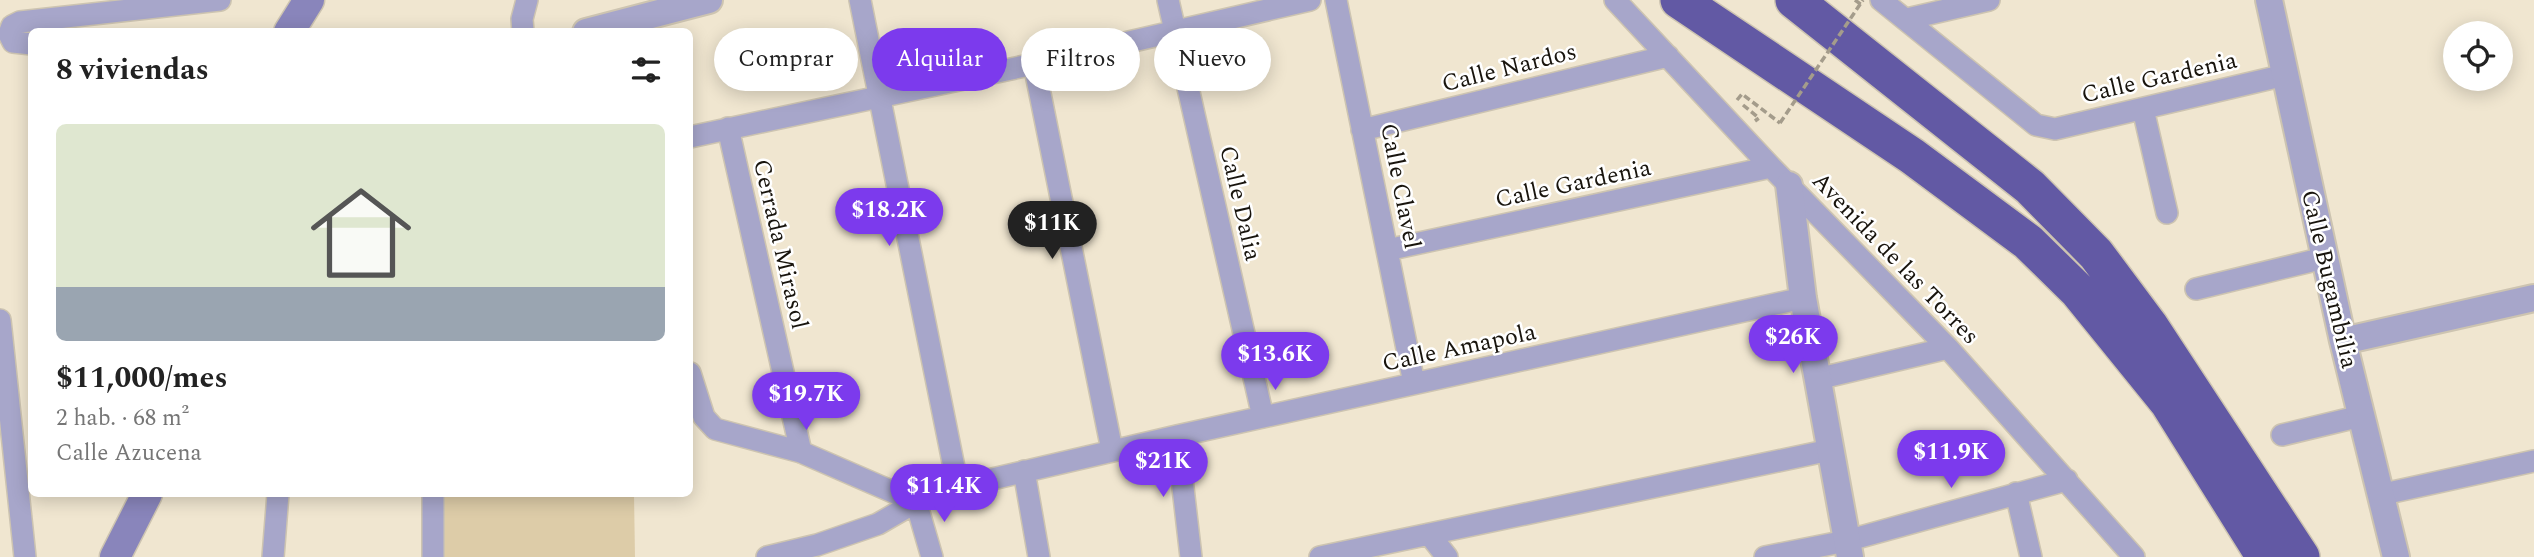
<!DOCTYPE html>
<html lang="es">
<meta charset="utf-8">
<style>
body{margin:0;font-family:Spectral,serif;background:#f6f6f6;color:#222;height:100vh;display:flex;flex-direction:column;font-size:26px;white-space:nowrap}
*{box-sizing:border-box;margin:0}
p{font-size:23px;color:#767676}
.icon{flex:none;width:38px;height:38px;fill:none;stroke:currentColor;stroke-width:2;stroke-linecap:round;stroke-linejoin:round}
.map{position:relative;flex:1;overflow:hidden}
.drawer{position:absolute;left:28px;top:28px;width:665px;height:469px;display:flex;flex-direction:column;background:#fff;border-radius:10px;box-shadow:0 4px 18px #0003}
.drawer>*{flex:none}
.guide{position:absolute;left:714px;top:28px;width:665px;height:63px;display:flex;gap:14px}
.controls{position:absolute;left:2443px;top:21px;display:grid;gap:14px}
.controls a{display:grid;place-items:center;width:70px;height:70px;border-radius:50%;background:#fff;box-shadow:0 4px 18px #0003;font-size:35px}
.price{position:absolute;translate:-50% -60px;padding:0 16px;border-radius:24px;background:#7c3aed;color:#fff;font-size:23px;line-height:46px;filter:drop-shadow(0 2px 4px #0008)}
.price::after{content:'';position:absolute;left:50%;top:42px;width:21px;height:16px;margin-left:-10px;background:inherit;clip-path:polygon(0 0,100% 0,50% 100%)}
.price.on{background:#222;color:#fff}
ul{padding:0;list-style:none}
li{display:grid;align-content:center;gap:14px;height:371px;padding:0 28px}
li+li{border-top:2px solid #e0e0e0}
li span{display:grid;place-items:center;height:217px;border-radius:10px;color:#555}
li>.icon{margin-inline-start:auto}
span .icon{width:126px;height:126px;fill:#fffc;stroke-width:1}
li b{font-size:30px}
h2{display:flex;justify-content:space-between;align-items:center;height:84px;padding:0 28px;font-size:30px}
.tag{padding:0 24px;border-radius:32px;background:#fff;box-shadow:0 4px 18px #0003;font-size:24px;line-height:63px}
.tag.on{background:#7c3aed;color:#fff}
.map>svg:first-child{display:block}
.green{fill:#ddcca8}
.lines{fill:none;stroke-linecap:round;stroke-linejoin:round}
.minor-casing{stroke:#cdc4b1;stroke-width:24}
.tertiary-casing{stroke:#cdc4b1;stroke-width:30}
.secondary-casing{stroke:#cdc4b1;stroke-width:33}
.motorway-casing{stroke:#cdc4b1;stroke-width:40}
.path{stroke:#a49c8b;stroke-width:3.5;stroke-dasharray:7 3.5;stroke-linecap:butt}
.minor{stroke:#a7a6ca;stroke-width:21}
.tertiary{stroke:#a7a6ca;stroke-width:26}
.secondary{stroke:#8985bb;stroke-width:30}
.motorway{stroke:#6259a4;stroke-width:37}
.path-bridge{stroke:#a49c8b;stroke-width:3.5;stroke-dasharray:7 3.5;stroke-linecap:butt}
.labels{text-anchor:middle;stroke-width:5;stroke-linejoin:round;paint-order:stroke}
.street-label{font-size:24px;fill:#18140d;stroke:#fff}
</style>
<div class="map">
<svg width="2534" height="557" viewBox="0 0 2534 557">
<rect width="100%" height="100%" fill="#f0e6d0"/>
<!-- green -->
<path class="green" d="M422 494H634L635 557H426Z"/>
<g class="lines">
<defs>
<path id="minor" d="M860 0 958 487
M1168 0 1263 417
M1336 0 1414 383
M1615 0 1771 167 1948 348 2134 557
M1881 0 2036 125 2055 129 2285 75
M1907 19 1989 0
M523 32 522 19 527 0
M32 44 13 42 9 34 12 26 20 22 220 0
M1034 64 1112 450
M2143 109 2167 213
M728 128 801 452
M1362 130 1668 56
M690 137 1034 64 1310 0
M1387 250 1771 167
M2196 289 2324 258
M0 320 25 557
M690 373 704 417 715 429 801 452 916 502 932 557
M1817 379 1948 348
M2282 435 2361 416
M1177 436 1191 557
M1024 471 1039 557
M2016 493 2031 557
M433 494V557
M2379 495 2534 461
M1429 534 1447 557
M273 557 278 494
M767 557 817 545 878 524 916 502 958 487 1177 436 1803 298
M1320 557 1830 450
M1765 557 1846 541 2067 480"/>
<path id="tertiary" d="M2269 0 2343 341 2396 557
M586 32 709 0
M1789 185 1803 298 1850 557
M2343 341 2534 298"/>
<path id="secondary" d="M289 32 309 0
M115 557 147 494"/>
<path id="motorway" d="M1679 0 1912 156 2028 242 2078 291 2168 402 2265 557
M1794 0 2030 187 2096 254 2149 325 2301 557"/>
</defs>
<!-- minor casing -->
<use href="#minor" class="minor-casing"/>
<!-- tertiary casing -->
<use href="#tertiary" class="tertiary-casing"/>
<!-- secondary casing -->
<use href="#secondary" class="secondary-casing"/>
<!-- motorway casing -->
<use href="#motorway" class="motorway-casing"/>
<!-- path -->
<path class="path" d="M1855 0 1863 6
M1737 100 1742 94 1780 123
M1743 105 1759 118 1755 121"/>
<!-- minor -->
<use href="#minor" class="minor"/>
<!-- tertiary -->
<use href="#tertiary" class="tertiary"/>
<!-- secondary -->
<use href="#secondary" class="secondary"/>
<!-- motorway -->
<use href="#motorway" class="motorway"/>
<!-- path-bridge -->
<path class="path-bridge" d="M1780 123 1863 0"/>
</g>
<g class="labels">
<!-- street labels -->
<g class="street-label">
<text transform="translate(1509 67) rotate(-14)" y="8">Calle Nardos</text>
<text transform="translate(2159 77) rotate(-13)" y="8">Calle Gardenia</text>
<text transform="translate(1573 183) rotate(-12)" y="8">Calle Gardenia</text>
<text transform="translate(1401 186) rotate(79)" y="8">Calle Clavel</text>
<text transform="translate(1241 203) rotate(77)" y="8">Calle Dalia</text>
<text transform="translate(781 244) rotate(77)" y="8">Cerrada Mirasol</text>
<text transform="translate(1896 258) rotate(46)" y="8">Avenida de las Torres</text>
<text transform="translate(2330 279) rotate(77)" y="8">Calle Bugambilia</text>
<text transform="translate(1459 347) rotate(-12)" y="8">Calle Amapola</text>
</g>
</g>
</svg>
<div class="controls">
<a><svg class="icon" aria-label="locate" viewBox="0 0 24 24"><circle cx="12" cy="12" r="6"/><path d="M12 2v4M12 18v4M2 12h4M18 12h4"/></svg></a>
</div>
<b class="price" style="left:889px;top:248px">$18.2K</b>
<b class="price on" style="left:1052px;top:261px">$11K</b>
<b class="price" style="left:1793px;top:375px">$26K</b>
<b class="price" style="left:1275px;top:392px">$13.6K</b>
<b class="price" style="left:806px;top:432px">$19.7K</b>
<b class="price" style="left:1951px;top:490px">$11.9K</b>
<b class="price" style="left:1163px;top:499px">$21K</b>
<b class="price" style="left:944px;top:524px">$11.4K</b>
<div class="guide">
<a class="tag">Comprar</a>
<a class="tag on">Alquilar</a>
<a class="tag">Filtros</a>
<a class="tag">Nuevo</a>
</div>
<section class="drawer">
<h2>8 viviendas<svg class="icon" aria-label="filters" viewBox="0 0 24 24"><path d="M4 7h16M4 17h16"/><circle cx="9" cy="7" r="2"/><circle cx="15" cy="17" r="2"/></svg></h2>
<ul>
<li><span style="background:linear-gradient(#dfe7d0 75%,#9aa5b1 0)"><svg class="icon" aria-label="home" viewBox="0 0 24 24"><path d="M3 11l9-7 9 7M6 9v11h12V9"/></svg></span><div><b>$11,000/mes</b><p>2 hab. · 68 m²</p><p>Calle Azucena</p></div></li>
</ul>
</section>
</div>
